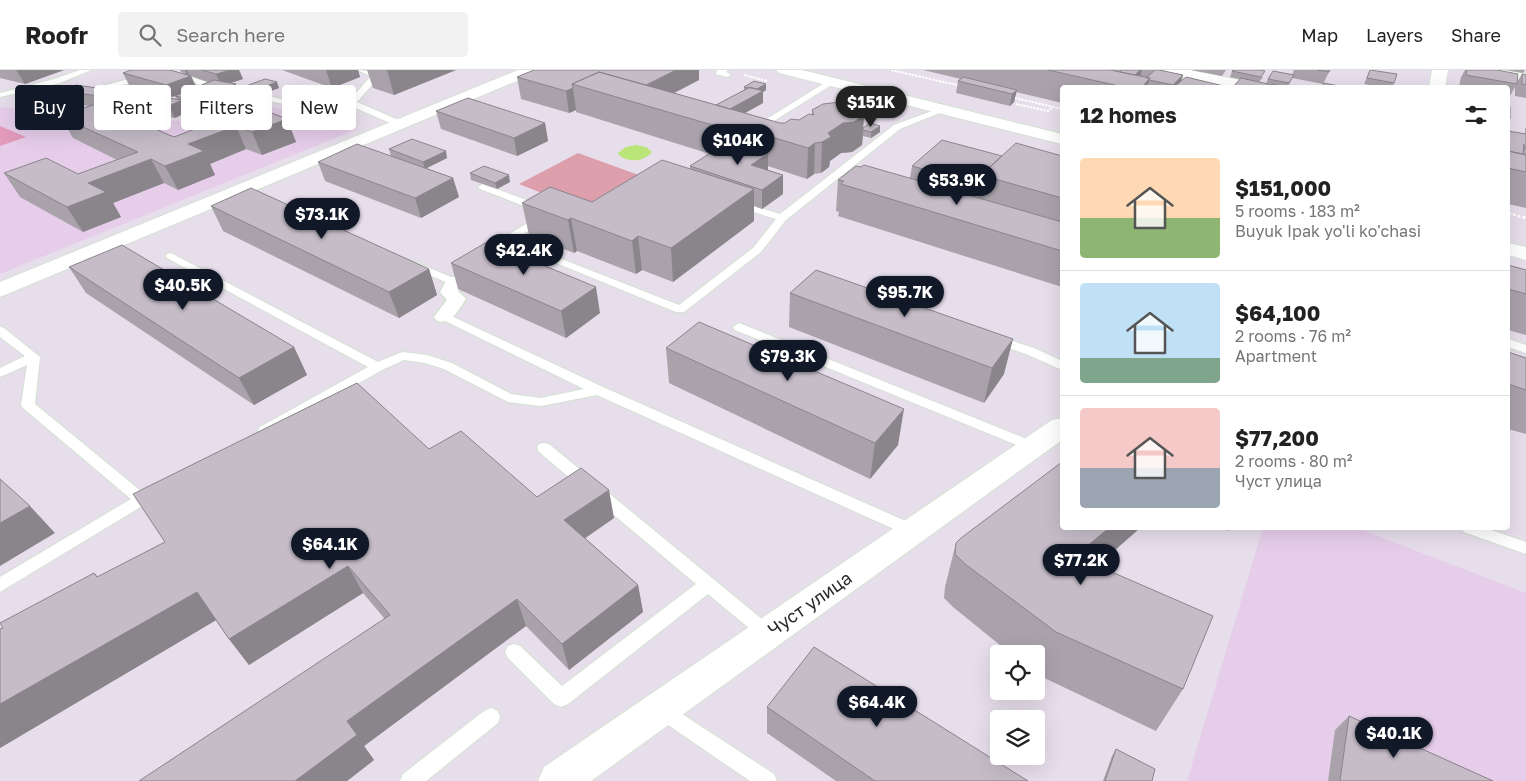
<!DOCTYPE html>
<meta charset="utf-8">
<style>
body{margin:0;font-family:"Golos Text",sans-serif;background:#f2f2f2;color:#222;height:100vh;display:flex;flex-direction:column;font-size:19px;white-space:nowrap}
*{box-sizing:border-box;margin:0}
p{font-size:16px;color:#767676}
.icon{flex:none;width:28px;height:28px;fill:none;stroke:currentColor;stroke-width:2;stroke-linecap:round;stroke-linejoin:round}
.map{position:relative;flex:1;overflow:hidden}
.side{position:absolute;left:1060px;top:15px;width:450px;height:445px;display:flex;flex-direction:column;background:#fff;border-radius:5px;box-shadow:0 5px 20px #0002}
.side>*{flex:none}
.top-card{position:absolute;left:15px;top:15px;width:475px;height:45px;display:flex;gap:10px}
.fabs{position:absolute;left:990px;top:575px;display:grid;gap:10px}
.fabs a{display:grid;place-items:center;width:55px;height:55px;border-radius:5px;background:#fff;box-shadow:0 5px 20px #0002;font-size:25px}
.price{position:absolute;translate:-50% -42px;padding:0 11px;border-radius:18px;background:#111827;color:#fff;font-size:16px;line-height:32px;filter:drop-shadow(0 1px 2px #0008)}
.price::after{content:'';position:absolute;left:50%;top:30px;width:15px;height:11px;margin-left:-8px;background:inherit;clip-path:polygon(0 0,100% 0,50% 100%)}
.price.active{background:#222;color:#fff}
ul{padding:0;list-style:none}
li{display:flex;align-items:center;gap:15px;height:125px;padding:0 20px}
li+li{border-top:1px solid #e0e0e0}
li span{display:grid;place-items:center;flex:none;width:140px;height:100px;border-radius:5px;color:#555}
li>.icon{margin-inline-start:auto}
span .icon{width:60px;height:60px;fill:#fffc;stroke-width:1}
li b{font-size:21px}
h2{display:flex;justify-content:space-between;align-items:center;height:60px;padding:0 20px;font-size:21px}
.tag{padding:0 18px;border-radius:5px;background:#fff;box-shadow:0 5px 20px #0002;font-size:18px;line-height:45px}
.tag.active{background:#111827;color:#fff}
header{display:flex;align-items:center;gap:30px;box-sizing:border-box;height:70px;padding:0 25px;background:#fff;border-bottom:1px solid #e0e0e0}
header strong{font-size:24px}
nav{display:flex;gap:28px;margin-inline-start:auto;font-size:18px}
.search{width:350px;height:45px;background:#f2f2f2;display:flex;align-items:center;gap:12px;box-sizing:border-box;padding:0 18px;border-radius:5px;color:#767676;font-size:19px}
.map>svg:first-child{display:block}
.education{fill:#e6ceeb}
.green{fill:#dd9fac}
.pitch{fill:#e49bbb}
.water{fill:#bae579}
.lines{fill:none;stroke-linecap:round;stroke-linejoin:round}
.service-casing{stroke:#d4e2d3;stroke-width:2}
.pedestrian-casing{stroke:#d4e2d3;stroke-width:3}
.minor-casing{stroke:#d4e2d3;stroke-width:2}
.tertiary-casing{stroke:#d4e2d3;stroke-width:2}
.secondary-casing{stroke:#d4e2d3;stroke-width:2}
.path-far1{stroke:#fff;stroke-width:2;stroke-dasharray:2.5 1;stroke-linecap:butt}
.path{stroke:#fff;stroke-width:2.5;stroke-dasharray:3 2;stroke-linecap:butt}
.service{fill:#fff;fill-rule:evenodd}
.pedestrian{fill:#fff;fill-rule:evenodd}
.minor{fill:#fff;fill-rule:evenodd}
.tertiary{fill:#fff;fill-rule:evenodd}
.secondary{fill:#fff;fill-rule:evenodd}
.wall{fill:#a9a2ab;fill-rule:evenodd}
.shaded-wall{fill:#8a848b}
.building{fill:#c5bcc7;stroke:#8a848b}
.labels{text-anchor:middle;stroke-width:4;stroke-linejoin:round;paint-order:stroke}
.near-street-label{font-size:18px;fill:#2a2a2a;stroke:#fff}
</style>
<header>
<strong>Roofr</strong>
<div class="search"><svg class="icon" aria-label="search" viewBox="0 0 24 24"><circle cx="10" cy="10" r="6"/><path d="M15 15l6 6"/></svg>Search here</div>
<nav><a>Map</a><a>Layers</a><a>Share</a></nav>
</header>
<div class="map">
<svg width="1526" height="711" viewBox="0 0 1526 711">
<rect width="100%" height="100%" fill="#e7deeb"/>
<!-- education -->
<path class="education" d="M268 36 355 60 0 204V37L191 52Z
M1263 458H1357L1526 523V711H1187Z"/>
<!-- green -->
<path class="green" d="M578 83 655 111 597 145 519 114Z"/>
<!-- pitch -->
<path class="pitch" d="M0 56 26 67 0 76Z"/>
<!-- water -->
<path class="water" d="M636 75 646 77 652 82C644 92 628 93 619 85L618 83 626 77Z"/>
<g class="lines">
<defs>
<path id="service" d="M80 0H91L60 13 0 27V23L54 9Z
M357 0 376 2 381 0H392L379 7 357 32 403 52V56H397L351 36 313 40 208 18 171 4 175 2 213 14 313 36 349 31 371 6Z
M717 0H728L726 2 731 5 727 7 716 4Z
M144 5 148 7 147 9 117 16 154 26V30L108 18 80 25 76 23Z
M829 10 836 12 766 56 759 54Z
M940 38 947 40 900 59 786 150 761 182 684 242H676L500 170 539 146H547V150L513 170 679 235 753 178 776 149 734 136V132H740L780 144 894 55Z
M483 114 545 137 546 139 541 142 537 141 480 119 478 117Z
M171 183 378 292 402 282 427 285 452 293 511 324 541 328 584 319 437 247 443 243 447 244 603 317 919 457 921 461 919 465 913 467 907 465 597 325 541 336 508 332 444 299 425 293 404 290 382 300 270 363H260L258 360 260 357 368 297 167 188 166 186 167 184Z
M413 191 458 210 460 212 458 214H450L409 196 408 194 409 192Z
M739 253 1039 374 1041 377 1039 380H1029L735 260 733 257Z
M0 257 4 258 40 287 35 334 142 422 152 417 157 419 159 423 157 427 0 522V507L131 429 23 338 21 335 27 295 0 307V298L25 286 0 267Z
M994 265 1034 278 1062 291V300L1026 284 990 272 988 269 990 266Z
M1508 269 1526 275V283L1508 277Z
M544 373 549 374 774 559 777 564 774 569 768 572 762 569 708 524 568 634 561 637 554 634 508 588 505 582 508 576 514 574 520 576 562 616 696 514 539 382 537 378 539 374Z
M1461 458H1485L1526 472V484L1464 462Z
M662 631 774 704 777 711H750L655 646 653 640 655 634Z
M491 638 498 641 500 647 498 653 426 711H400L403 704 484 641Z"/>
<path id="pedestrian" d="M454 207 460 208 463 212 458 221 466 229C458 240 452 255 437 251L434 247 447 230 440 222 448 208Z"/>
<path id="minor" d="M518 0H539L536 3 0 227V212Z
M1160 0H1190L1254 13 1260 15 1261 18H1229L1163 3Z
M1467 0H1501L1526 4V14L1475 5 1470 3Z
M1062 348V370L591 711H538L544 697 1052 350Z"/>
<path id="tertiary" d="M1432 0H1448L1445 18H1429Z"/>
<path id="secondary" d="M776 0H802L1062 64V74L779 3Z
M1508 173 1526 177V190L1508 185Z"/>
</defs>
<!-- service casing -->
<use href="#service" class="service-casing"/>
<!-- pedestrian casing -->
<use href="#pedestrian" class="pedestrian-casing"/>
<!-- minor casing -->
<use href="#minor" class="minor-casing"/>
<!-- tertiary casing -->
<use href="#tertiary" class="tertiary-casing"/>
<!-- secondary casing -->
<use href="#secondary" class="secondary-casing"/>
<!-- path-far1 -->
<path class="path-far1" d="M891 0 961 16
M744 5 767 11
M1011 27 1062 39
M1016 34 1048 41 1053 37"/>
<!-- path -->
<path class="path" d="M1508 143 1526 148"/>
<!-- service -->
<use href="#service" class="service"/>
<!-- pedestrian -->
<use href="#pedestrian" class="pedestrian"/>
<!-- minor -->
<use href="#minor" class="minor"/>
<!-- tertiary -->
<use href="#tertiary" class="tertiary"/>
<!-- secondary -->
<use href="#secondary" class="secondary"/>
</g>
<!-- wall -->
<path class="wall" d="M0 0H64L25 14 0 8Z
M180 0H239L243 9 231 13 241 26 235 29 287 49 296 72 262 85 246 79 210 94 215 105 178 120 164 113 113 133 121 147 83 162 20 127 4 103 78 104 117 90 73 68 63 51 50 45 46 39 75 40 89 36 70 33 63 21 177 29 175 26 177 25 172 27 129 15 123 3 187 5 181 2ZM191 6 208 12 196 17ZM108 38 175 48 187 42 186 39 192 41 199 57H200L174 67Z
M282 0H358L360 7 332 18Z
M367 0H456L394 25 373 18Z
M534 0H699V10L674 23 716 35 744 21V17L766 14V20L763 22V33L745 43 780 53H785L799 50 812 45V40L864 45 863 58 880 56V62L871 68 863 66 862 75 852 82 841 83 830 91 829 97 821 103 814 104 807 109 768 96V100L783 105V124L762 139 754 136V151L673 212 642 200 636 204 577 181 574 183 529 165 522 133 592 132 690 99V96L710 84 576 42V40L569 43 521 29 517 7Z
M923 0H1164L1163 1 1183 5 1181 11 1228 17 1062 18V33L1016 22 1014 32 1010 36 956 23 958 11 961 9Z
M1191 0H1226L1222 6Z
M1294 0H1330L1323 14 1292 8 1288 17 1271 16 1230 7 1232 1 1263 7 1259 12 1266 14 1268 9 1292 5Z
M1370 0 1394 13 1392 18H1384L1364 14Z
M1465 0H1497L1517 12 1522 4 1526 5V28L1515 26V17L1510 26H1508V18H1464L1459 17 1461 7Z
M1506 0H1525L1523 3Z
M246 16 279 18 260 25 249 22Z
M436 41 545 53 548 71 517 86 441 59Z
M1526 57V138L1508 134V61L1525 64V59Z
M389 79 447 88 426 98 453 108 459 127 421 148 325 111 318 92 415 95 391 86Z
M1002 86H1062V217L838 146 839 142 836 141 838 110 910 108 912 96ZM972 109 980 111 977 127 958 122Z
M470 103 510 112 497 119 471 110Z
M211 136 429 199 437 225 399 248 223 161Z
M451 193 600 243 566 268 458 219Z
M1508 195 1526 200V265L1508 260Z
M69 197 294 277 307 305 254 335 86 223Z
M816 200 1004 304 984 333 789 257 790 223Z
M666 278 898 375 870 409 669 313Z
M1508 282 1526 288V364L1508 359Z
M429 379 537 427 614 448 585 468 638 515 643 542 569 600 526 556 364 676 374 690 347 711 384 548 363 523 249 595 229 569 216 550 0 678V559L94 503 98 507Z
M1062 458H1140L1097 496 1183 619 1156 661 1038 605 1036 604V584H1011L953 537 944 528 945 517 956 473Z
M1222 458H1230L1228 461Z
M767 637 1028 711H836L767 663Z
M1349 646 1493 711H1328L1335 660Z
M1116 679 1152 711H1103L1112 686Z"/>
<!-- shaded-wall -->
<path class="shaded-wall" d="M16 0H64L25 14Z
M185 0H187L189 5H187Z
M231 0H239L243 9 221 16 216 4Z
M326 0H358L360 7 332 18Z
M387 0H456L394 25Z
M676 0H699V10L649 36 642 18Z
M1140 0H1142L1140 8 1134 6Z
M1183 5 1179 17 1175 16 1174 18H1173V15Z
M191 6 197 18 172 27 166 15Z
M1150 8 1147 18H1141Z
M277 12 279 18 260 25 258 19Z
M236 14 241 26 207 42 198 31Z
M766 14V20L763 22V33L727 53V41L756 20Z
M573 18 576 40 569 43 566 21Z
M1017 20 1014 32 1010 36 1012 24Z
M182 30 187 42 175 48 169 36Z
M864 45 862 75 852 82 841 83 830 91 829 97 821 103 822 72 828 63 843 53Z
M287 49 296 72 262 85 252 62Z
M545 53 548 71 517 86 514 68Z
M236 56 246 79 210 94 215 105 178 120 165 96 188 74Z
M880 56V62L871 68V62Z
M762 64V88L768 84V103L751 95 757 91V68Z
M815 73 814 104 807 109 808 78Z
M446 81 447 88 425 99 423 92Z
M151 89 164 113 113 133 121 147 83 162 67 137 88 113Z
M975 96 972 109 958 123 960 109Z
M509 105 510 112 497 119 495 113Z
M783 105V124L762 139V120Z
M453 108 459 127 421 148 415 128Z
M754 119V151L673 212 671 178Z
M571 148 577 181 574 183 568 150Z
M638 166 642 200 636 204 632 171Z
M429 199 437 225 399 248 389 222Z
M596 217 600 243 566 268 561 241Z
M1013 269 1004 304 984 333 992 298Z
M294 277 307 305 254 335 239 308Z
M904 339 898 375 870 409 875 373Z
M609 420 614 448 571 478 564 450Z
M30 436 55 463 0 496V453Z
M1109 458H1140L1058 530 1075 486Z
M348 496 363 523 249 595 229 569Z
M638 515 643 542 569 600 562 574Z
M197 522 218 549 0 678V634Z
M517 529 526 556 364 676 374 690 347 711H295L347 651Z"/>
<!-- building -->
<path class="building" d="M131 0H170L191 6 166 15 123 3Z
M202 0H231L216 4Z
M534 0H676L646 15 599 2 572 14 573 18 566 21 517 7Z
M1048 0H1110L1150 8 1141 18H1128Z
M1122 0H1140L1135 5 1120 2Z
M1155 0H1159L1183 5 1173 15 1149 10 1150 8H1146Z
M1233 0H1260L1265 1 1261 7 1232 1Z
M1317 0H1330L1329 2Z
M1370 0 1397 4 1394 13 1367 8Z
M1467 0H1497L1518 4 1517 14 1466 5Z
M1273 1 1294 5 1289 13 1268 9Z
M599 2 780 53H785L791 49 799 50 809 44 814 45 812 40 823 34 840 32 858 37 864 45 854 52 843 53 828 63 831 67 822 72 815 73 808 78 762 64 757 68 572 14Z
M1522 4 1526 5V15L1522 14Z
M963 7 1017 20 1012 24 958 11Z
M1186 7 1228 17 1180 18 1175 16Z
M1241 8 1268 14 1265 18H1232Z
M265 9 277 12 258 19 246 16Z
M214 10 236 14 198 31 175 26Z
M754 11 766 14 757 19 744 17Z
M1324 13 1349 18H1322Z
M1272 14 1288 18H1269Z
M76 15 182 30 169 36 63 21Z
M750 17 763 21 730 39 716 35Z
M220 23 287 49 252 62 236 56 188 74 204 81 165 96 151 89 88 113 106 122 67 137 4 103 46 88 78 104 138 82 59 46 96 34 174 67 224 48 189 34Z
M468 28 545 53 514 68 436 41Z
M62 34 75 40 60 45 46 39Z
M1508 37H1510V49H1508Z
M870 53 880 56 871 62 863 60V58Z
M1508 61 1526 64V78H1524V74L1523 84 1508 81Z
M412 69 446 81 423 92 389 79Z
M942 70 1002 86 988 99 975 96 960 109 912 96Z
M728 72 768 84 751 95 783 105 762 120 690 96Z
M1016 73 1062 86V128L981 105Z
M357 74 453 108 415 128 318 92Z
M1508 81 1526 85V102L1508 98Z
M662 90 754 119 671 178 638 166 632 171 571 148 568 150 522 133 550 117 592 132Z
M864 95 1062 152V181L841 114 844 111 838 110 856 96 861 97Z
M484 96 509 105 495 113 470 103Z
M251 118 429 199 389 222 211 136Z
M487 172 596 217 561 241 451 193Z
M122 175 294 277 239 308 69 197Z
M1508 195 1526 200V224L1508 219Z
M816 200 1013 269 992 298 790 223Z
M699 252 904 339 875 373 666 278Z
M1508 282 1526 288V320L1508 314Z
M357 313 429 379 461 361 537 427 581 398 609 420 564 450 638 515 562 574 517 529 347 651 357 665 295 711H139L390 545 348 496 229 569 197 522 0 634V559L3 558 0 553 94 503 97 507 165 472 133 424Z
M1062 392V458H1109L1075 486 1213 546 1183 619 1056 562 965 494 955 484 956 473 961 468Z
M0 409 30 436 0 453Z
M814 577 1028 711H875L767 637Z
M1349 646 1493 711H1340Z
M1116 679 1155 699 1152 711H1105Z"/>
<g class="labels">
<!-- near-street labels -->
<g class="near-street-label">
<text transform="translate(810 534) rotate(-35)" y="6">Чуст улица</text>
</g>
</g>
</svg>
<div class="fabs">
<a><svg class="icon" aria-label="locate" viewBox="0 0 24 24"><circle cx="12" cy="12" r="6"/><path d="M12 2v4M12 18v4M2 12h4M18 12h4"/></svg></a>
<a><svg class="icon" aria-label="layers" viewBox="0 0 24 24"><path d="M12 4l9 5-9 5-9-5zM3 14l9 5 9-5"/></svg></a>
</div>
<b class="price active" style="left:871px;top:58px">$151K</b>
<b class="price" style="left:738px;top:96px">$104K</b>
<b class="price" style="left:957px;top:136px">$53.9K</b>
<b class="price" style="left:322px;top:170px">$73.1K</b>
<b class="price" style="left:524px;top:206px">$42.4K</b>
<b class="price" style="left:183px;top:241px">$40.5K</b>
<b class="price" style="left:905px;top:248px">$95.7K</b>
<b class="price" style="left:788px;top:312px">$79.3K</b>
<b class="price" style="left:330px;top:500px">$64.1K</b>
<b class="price" style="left:1081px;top:516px">$77.2K</b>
<b class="price" style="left:877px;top:658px">$64.4K</b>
<b class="price" style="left:1394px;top:689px">$40.1K</b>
<div class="top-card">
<a class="tag active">Buy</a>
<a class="tag">Rent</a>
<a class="tag">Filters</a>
<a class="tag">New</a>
</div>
<section class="side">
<h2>12 homes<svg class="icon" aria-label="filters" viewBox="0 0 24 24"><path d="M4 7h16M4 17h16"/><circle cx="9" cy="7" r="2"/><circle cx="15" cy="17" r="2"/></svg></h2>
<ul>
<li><span style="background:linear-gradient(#ffd9b3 60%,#8fb573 0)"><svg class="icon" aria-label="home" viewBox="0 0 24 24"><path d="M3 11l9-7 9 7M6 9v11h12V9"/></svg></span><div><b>$151,000</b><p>5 rooms · 183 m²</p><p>Buyuk Ipak yo'li ko'chasi</p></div></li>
<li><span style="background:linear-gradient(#bfe0f5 75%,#7fa58c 0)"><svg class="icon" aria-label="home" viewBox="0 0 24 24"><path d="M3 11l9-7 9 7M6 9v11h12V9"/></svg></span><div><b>$64,100</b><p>2 rooms · 76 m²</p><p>Apartment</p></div></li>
<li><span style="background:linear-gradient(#f6c9c9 60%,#9aa5b1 0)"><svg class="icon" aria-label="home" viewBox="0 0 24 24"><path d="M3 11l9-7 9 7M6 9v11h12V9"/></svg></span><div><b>$77,200</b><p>2 rooms · 80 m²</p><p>Чуст улица</p></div></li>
</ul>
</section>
</div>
